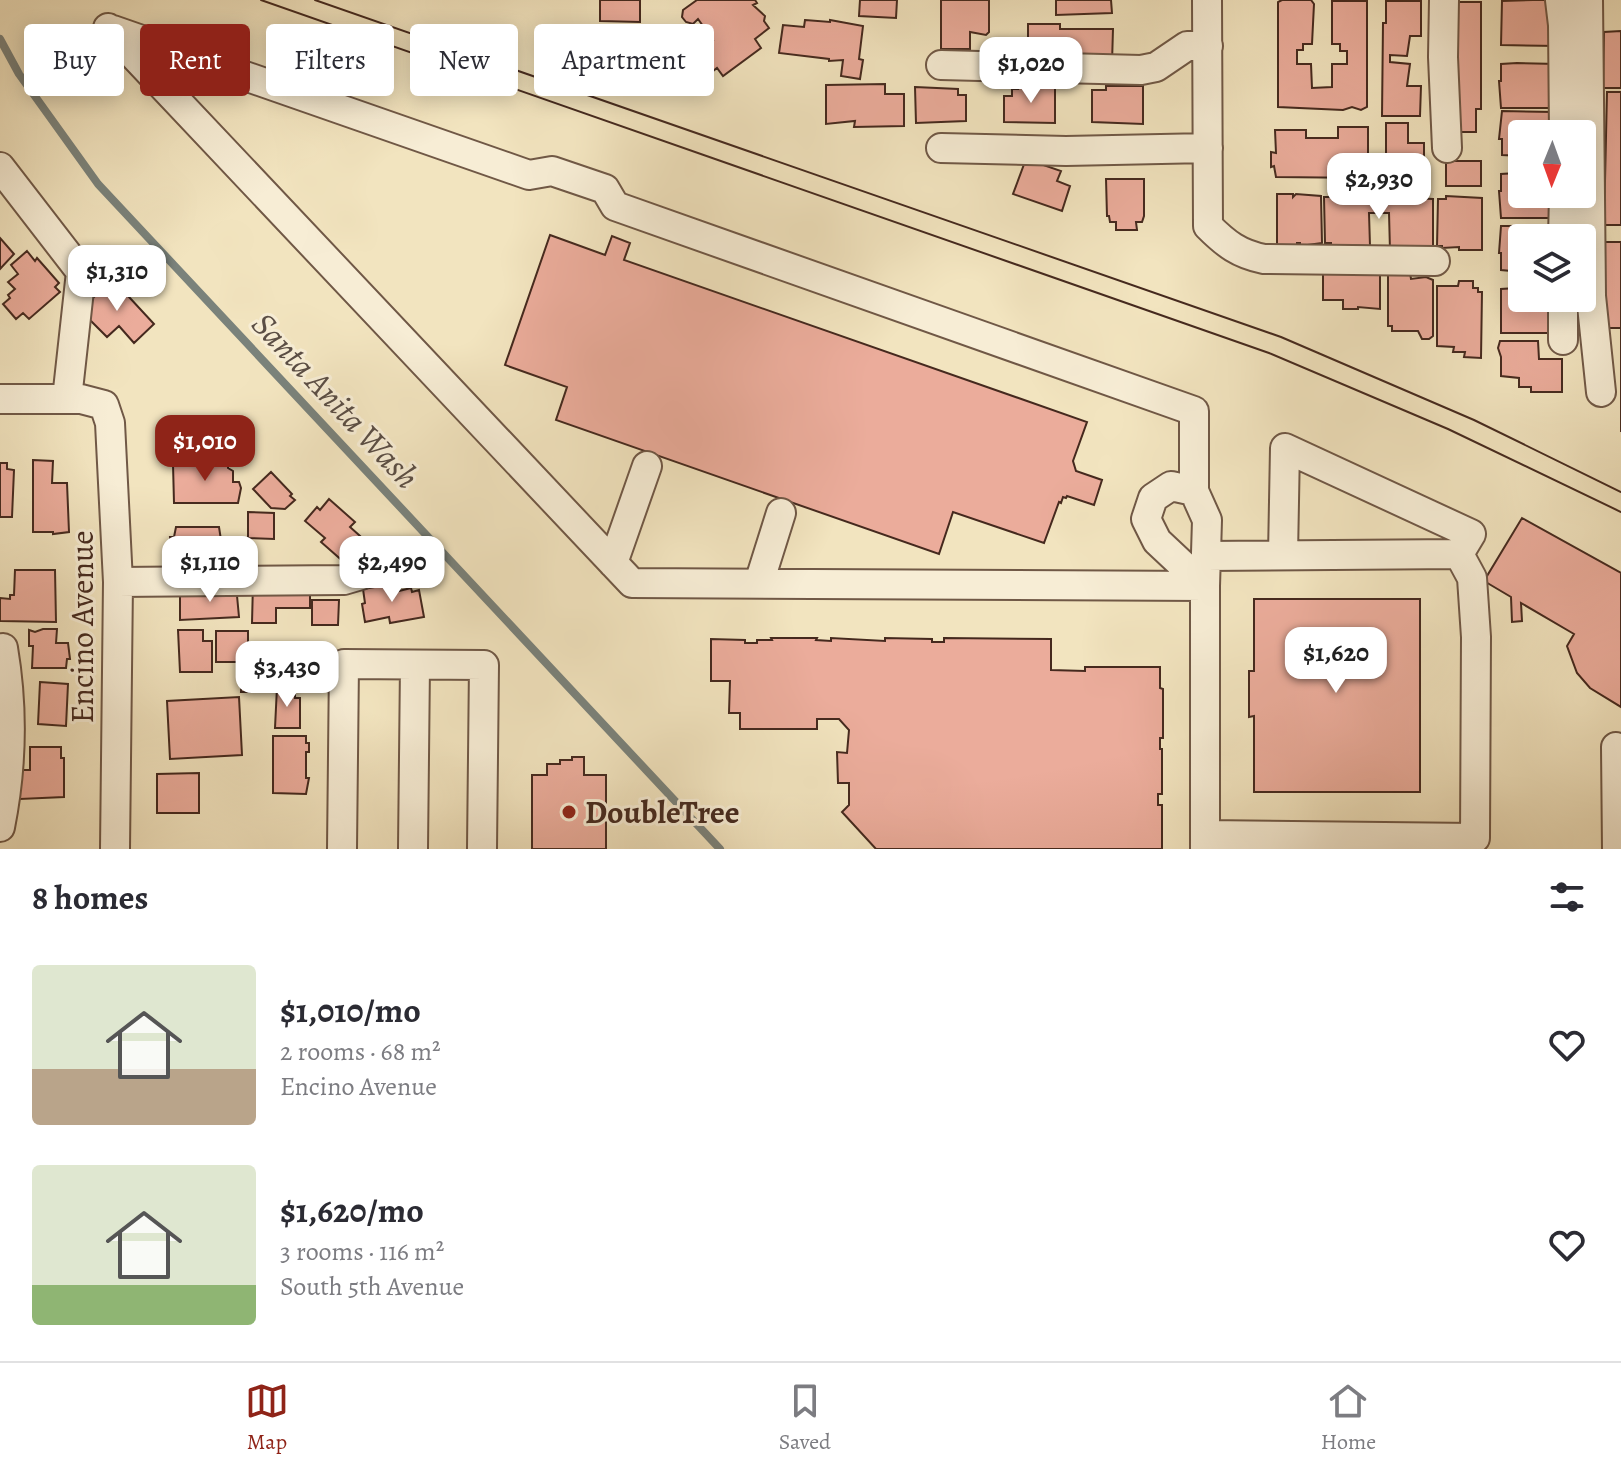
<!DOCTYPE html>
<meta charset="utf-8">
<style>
body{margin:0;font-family:Alegreya,serif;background:#f2f2f3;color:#2b2b33;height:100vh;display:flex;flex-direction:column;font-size:30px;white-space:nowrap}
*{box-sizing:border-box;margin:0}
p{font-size:26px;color:#7c7c81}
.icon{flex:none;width:44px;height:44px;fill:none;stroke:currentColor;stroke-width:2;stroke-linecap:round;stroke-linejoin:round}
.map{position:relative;height:849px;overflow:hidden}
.side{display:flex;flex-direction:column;background:#fff;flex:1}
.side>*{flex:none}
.top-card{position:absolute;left:24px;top:24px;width:800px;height:72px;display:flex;gap:16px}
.needle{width:52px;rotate:181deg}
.controls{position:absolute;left:1508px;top:120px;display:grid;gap:16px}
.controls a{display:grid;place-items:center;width:88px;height:88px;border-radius:8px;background:#fff;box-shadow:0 4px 20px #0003;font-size:40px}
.price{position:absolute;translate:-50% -68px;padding:0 18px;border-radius:16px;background:#fff;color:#222;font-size:26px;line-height:52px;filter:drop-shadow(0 2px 4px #0008)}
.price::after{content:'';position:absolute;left:50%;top:48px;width:24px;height:18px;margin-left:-12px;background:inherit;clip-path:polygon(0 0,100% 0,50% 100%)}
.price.current{background:#8f2418;color:#fff}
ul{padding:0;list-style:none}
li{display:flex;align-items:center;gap:24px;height:200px;padding:0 32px}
li span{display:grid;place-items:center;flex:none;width:224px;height:160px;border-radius:8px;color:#555}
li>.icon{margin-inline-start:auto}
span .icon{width:96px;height:96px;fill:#fffc;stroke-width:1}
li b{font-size:34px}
h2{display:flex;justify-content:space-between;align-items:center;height:96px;padding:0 32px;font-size:34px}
.pill{padding:0 28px;border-radius:8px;background:#fff;box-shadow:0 4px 20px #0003;font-size:28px;line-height:72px}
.pill.current{background:#8f2418;color:#fff}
.tab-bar{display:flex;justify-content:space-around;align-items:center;height:112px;border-top:2px solid #e1e1e2;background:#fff;font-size:22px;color:#7c7c81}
.tab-bar a{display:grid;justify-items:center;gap:4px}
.tab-bar .current{color:#8f2418}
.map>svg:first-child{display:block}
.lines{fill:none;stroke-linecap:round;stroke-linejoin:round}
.stream{stroke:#7a827b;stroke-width:8}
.building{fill:#ebac9b;stroke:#45291e;stroke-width:2}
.minor-casing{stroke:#705846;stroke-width:32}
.minor{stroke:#f7edd5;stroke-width:28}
.tram{stroke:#45291e;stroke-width:2}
.poi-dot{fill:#8f2418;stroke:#f7edd5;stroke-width:3}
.labels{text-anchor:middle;stroke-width:6;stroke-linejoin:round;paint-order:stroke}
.street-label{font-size:32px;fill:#45291e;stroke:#f7edd5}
.poi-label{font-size:32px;font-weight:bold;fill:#45291e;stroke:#f7edd5;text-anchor:start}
.water-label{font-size:34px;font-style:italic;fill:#5b4e45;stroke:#f7edd5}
</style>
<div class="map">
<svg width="1621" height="849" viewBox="0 0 1621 849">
<rect width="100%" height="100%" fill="#f2e4bf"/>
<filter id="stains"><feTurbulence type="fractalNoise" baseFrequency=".0025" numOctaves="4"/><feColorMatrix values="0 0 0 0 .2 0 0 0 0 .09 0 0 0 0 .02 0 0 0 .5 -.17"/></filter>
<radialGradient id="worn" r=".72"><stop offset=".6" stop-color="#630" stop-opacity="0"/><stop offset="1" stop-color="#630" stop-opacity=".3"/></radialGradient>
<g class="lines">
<!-- stream -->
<path class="stream" d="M0 39 19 74 98 184 720 849"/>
</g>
<!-- building -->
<path class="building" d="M600 0H640V22L600 21Z
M697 0H755L757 3 753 5 765 16 764 21 769 28 755 39 761 48 723 76 717 68 708 75 693 54 713 40 698 19 693 24 686 22 682 17 683 10Z
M860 0H897L896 18 859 16Z
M941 0H989V32L986 35 970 32V49H941Z
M1056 0H1111L1112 13 1056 15Z
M1282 0H1311L1314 4 1312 44H1303V50H1297V64H1311L1312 88 1332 87V64H1347V51H1340V44H1332V1H1367V107L1361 110 1352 107 1343 110 1278 107V2Z
M1533 0H1548L1557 46 1501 45 1502 1Z
M1386 1H1421V36H1410L1407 56 1390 55V62L1410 64 1407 86H1421L1420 116H1382L1383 23H1386Z
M1453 2H1481V109H1476V132H1451Z
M805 20 830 22V20L863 26 859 59 863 60 860 79 841 76 843 60 829 61V59L779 53 783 25 804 27Z
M1028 24H1060V29H1113L1112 63H1056V50H1028Z
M631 31 653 37 648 67 620 60 626 37 630 38Z
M1621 31V88H1603L1604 32Z
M1517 63 1557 64 1554 108H1501L1499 81H1501V64Z
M885 84V94H904V126L854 127 855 121 826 124V85Z
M1017 86H1055V123L1004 122V96H1012V89H1018Z
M1106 86H1143V124L1092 122V90H1106Z
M915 87 958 89V95H966V121L916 123Z
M1607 92H1621V225H1604Z
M1502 111 1554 112 1557 134H1522V156L1502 155V139H1499Z
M1386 123H1408V143H1424V176L1386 177Z
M1338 127H1368V178L1276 177 1274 166 1271 167V152L1276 153 1275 130H1306V138H1338Z
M1026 159 1061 171 1057 181 1070 186 1062 211 1013 194Z
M1446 161H1481V186H1446Z
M1517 173H1522V194H1554L1553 218H1501L1499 191H1501V174Z
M1106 179H1144V216L1142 222H1136L1137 230H1116V222H1110L1109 216H1107Z
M1277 194H1293V197L1296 194 1321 196 1322 243 1300 246V243H1297V247H1277Z
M1333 194 1352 196V194H1368V197L1378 196V206L1381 199H1390V197L1433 199V246L1390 250 1389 213H1369L1370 246 1331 245V243H1325L1324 197H1333Z
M1446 196 1482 198V250H1459V247L1442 248V246H1437L1438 199H1446Z
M1501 226H1553L1557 238H1522V272L1501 270V253H1499Z
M550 235 605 255 612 236 630 243 624 260 1087 422 1073 461 1076 471 1102 480 1094 505 1067 496 1066 498 1063 497 1061 503 1059 502 1044 543 953 512 939 554 556 420 567 387 505 365Z
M0 238 14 254 0 269Z
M1604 242H1621V432V328H1604Z
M27 251 35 261 37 258 59 283 55 287 60 292 29 319 23 313 16 319 3 304 10 298 8 295 15 289 8 282 18 274 11 265Z
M1323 269 1380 270V309L1358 307V309H1343V300H1323Z
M1388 273H1410L1411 279 1426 277 1433 280V336L1429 339H1422L1418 331H1392V326H1388Z
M111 281 116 285 117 284 154 324 134 343 119 326 107 337 80 310Z
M1459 281H1473V288H1478V292H1482L1481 358 1464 357 1465 352H1453L1454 347 1437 346V286H1458Z
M1517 288H1522V298H1558L1553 333H1501V289Z
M1500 341H1538L1539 359H1562V392H1531V387H1519V378L1501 376V357L1498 348Z
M195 459H208V465H211V462H228V468L233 471V482H239L241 488 238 503H174L173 464 195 465Z
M33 460 53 461 52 483H67L69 532 53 534V532H33Z
M0 463H7V469L14 470 12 517H0Z
M271 472 292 494 290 496 295 500 285 509 271 508 253 489Z
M329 499 355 522 350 527 360 536 358 539 363 543 345 563 321 542 325 538 305 521 317 507 320 510Z
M248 512 274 513V539L248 538Z
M1522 518 1621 573V707L1590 688 1577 673 1567 646 1574 634 1521 603 1522 621 1512 622 1511 597 1484 581Z
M176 527H219L221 540H234V546L228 547V556L219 558 172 556 170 537H174Z
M15 570H55L56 622 0 621V598L10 599V595H14Z
M253 583 310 586V608H276V623H252Z
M398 583 399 591 411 588 412 592 419 590 424 617 390 623 389 617 365 622 362 604 365 603 363 589Z
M236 585 239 617 180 620V593Z
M1254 599H1420V792H1254V716L1249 717V671H1254Z
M312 600H339L338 625H312Z
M43 629H57L56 643H68L70 659H67L66 668H32L33 646H29V630L35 632Z
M178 630H203V641H212V672H180Z
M216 631H248V662H216Z
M771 638H817L816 640 831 641V638L885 641V638L932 639V642H944V638L1051 639V670L1085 671V667H1160V688L1163 689V738H1160V749H1162V794H1158V805H1162V849H876L842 812 849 805V783H838L837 752 847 753 849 730 839 719H817V729H740V713H729L730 681H711V639L745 640V643H757V640H772Z
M242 669H267V692H241Z
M40 682 68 684 66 726 38 724Z
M277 687H295V698H300V728H275Z
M239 697 242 755 170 759 167 701Z
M273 736H306V743H309V752H306V778H309L306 794 273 793Z
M30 747H61V758H64V797L20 799V770H30Z
M572 757H584V775H606V849H532V775H547V764H560V760H572Z
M199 773V813H157V774Z"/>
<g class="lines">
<defs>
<path id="minor" d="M1207 0 1208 226C1226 244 1239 254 1264 259L1435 261
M1444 0 1443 57 1447 148
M1560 0 1563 25 1564 134
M1588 0 1591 296 1601 392
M108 28 632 583 1205 586
M113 30 529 175 552 171 605 189 615 206 1194 411V491
M941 65 1141 70 1156 67 1187 46H1208
M941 148 1066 151 1208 148
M0 167 81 272 67 399
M1563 238 1564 194
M1563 340V298
M0 399H81L104 405 110 423 118 582 115 849
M1283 555 1285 448 1471 534 1459 554
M613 563 647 466
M118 582 344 580 361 575 378 558
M759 583 781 513
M1205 586 1157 541 1146 519 1153 498 1171 486 1194 491 1207 520 1205 586V849
M1616 747 1617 849
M0 827C12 767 13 707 3 648
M1206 835 1475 838 1476 637 1472 578 1459 554 1206 556
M342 849 344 664 484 665 482 849
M413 849 415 665"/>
</defs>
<!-- minor casing -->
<use href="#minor" class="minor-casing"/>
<!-- minor -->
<use href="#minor" class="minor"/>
<!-- tram -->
<path class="tram" d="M261 0 1269 353 1448 429 1621 512
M315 0 1281 337 1474 420 1621 492"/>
</g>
<!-- markers -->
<circle class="poi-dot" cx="569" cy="812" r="8"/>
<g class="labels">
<!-- street labels -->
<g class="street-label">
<text transform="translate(82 627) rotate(-90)" y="11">Encino Avenue</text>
</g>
<!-- poi labels -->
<g class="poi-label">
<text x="585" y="823">DoubleTree</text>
</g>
<!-- water labels -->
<g class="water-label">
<text transform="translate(336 400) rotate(47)" y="12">Santa Anita Wash</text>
</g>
</g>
<rect width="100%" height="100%" filter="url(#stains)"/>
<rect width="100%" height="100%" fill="url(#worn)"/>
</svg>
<div class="controls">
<a><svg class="needle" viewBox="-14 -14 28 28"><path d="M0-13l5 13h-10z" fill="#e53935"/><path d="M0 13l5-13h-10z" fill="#7c7c81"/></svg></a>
<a><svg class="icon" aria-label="layers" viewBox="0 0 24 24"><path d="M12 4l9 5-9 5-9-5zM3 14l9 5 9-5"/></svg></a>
</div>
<b class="price" style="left:1031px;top:105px">$1,020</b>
<b class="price" style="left:1379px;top:221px">$2,930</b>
<b class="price" style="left:117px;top:313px">$1,310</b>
<b class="price current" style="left:205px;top:483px">$1,010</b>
<b class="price" style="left:210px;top:604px">$1,110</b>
<b class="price" style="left:392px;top:604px">$2,490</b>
<b class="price" style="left:1336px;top:695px">$1,620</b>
<b class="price" style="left:287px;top:709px">$3,430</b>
<div class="top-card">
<a class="pill">Buy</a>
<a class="pill current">Rent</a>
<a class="pill">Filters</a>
<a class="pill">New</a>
<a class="pill">Apartment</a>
</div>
</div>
<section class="side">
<h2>8 homes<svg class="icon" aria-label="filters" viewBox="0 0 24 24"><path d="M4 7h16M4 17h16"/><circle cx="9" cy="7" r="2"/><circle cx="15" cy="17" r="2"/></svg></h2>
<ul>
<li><span style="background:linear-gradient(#dfe7d0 65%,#b9a48a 0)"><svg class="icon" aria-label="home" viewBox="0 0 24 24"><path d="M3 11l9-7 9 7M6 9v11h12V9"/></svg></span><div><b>$1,010/mo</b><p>2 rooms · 68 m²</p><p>Encino Avenue</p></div><svg class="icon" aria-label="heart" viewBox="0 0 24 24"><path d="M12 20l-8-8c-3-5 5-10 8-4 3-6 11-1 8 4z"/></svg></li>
<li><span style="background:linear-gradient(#dfe7d0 75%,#8fb573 0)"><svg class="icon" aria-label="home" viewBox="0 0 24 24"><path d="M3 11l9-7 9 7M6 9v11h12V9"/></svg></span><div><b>$1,620/mo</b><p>3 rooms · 116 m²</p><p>South 5th Avenue</p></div><svg class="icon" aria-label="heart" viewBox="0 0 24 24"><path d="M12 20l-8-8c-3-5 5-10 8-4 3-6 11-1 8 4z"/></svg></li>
</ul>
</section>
<nav class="tab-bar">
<a class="current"><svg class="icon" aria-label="map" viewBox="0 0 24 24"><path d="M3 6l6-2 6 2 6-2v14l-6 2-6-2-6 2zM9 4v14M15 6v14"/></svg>Map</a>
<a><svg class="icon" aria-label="saved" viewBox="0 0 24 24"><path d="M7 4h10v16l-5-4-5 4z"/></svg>Saved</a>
<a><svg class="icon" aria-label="home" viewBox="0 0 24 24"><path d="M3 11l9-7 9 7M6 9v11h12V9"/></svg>Home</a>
</nav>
